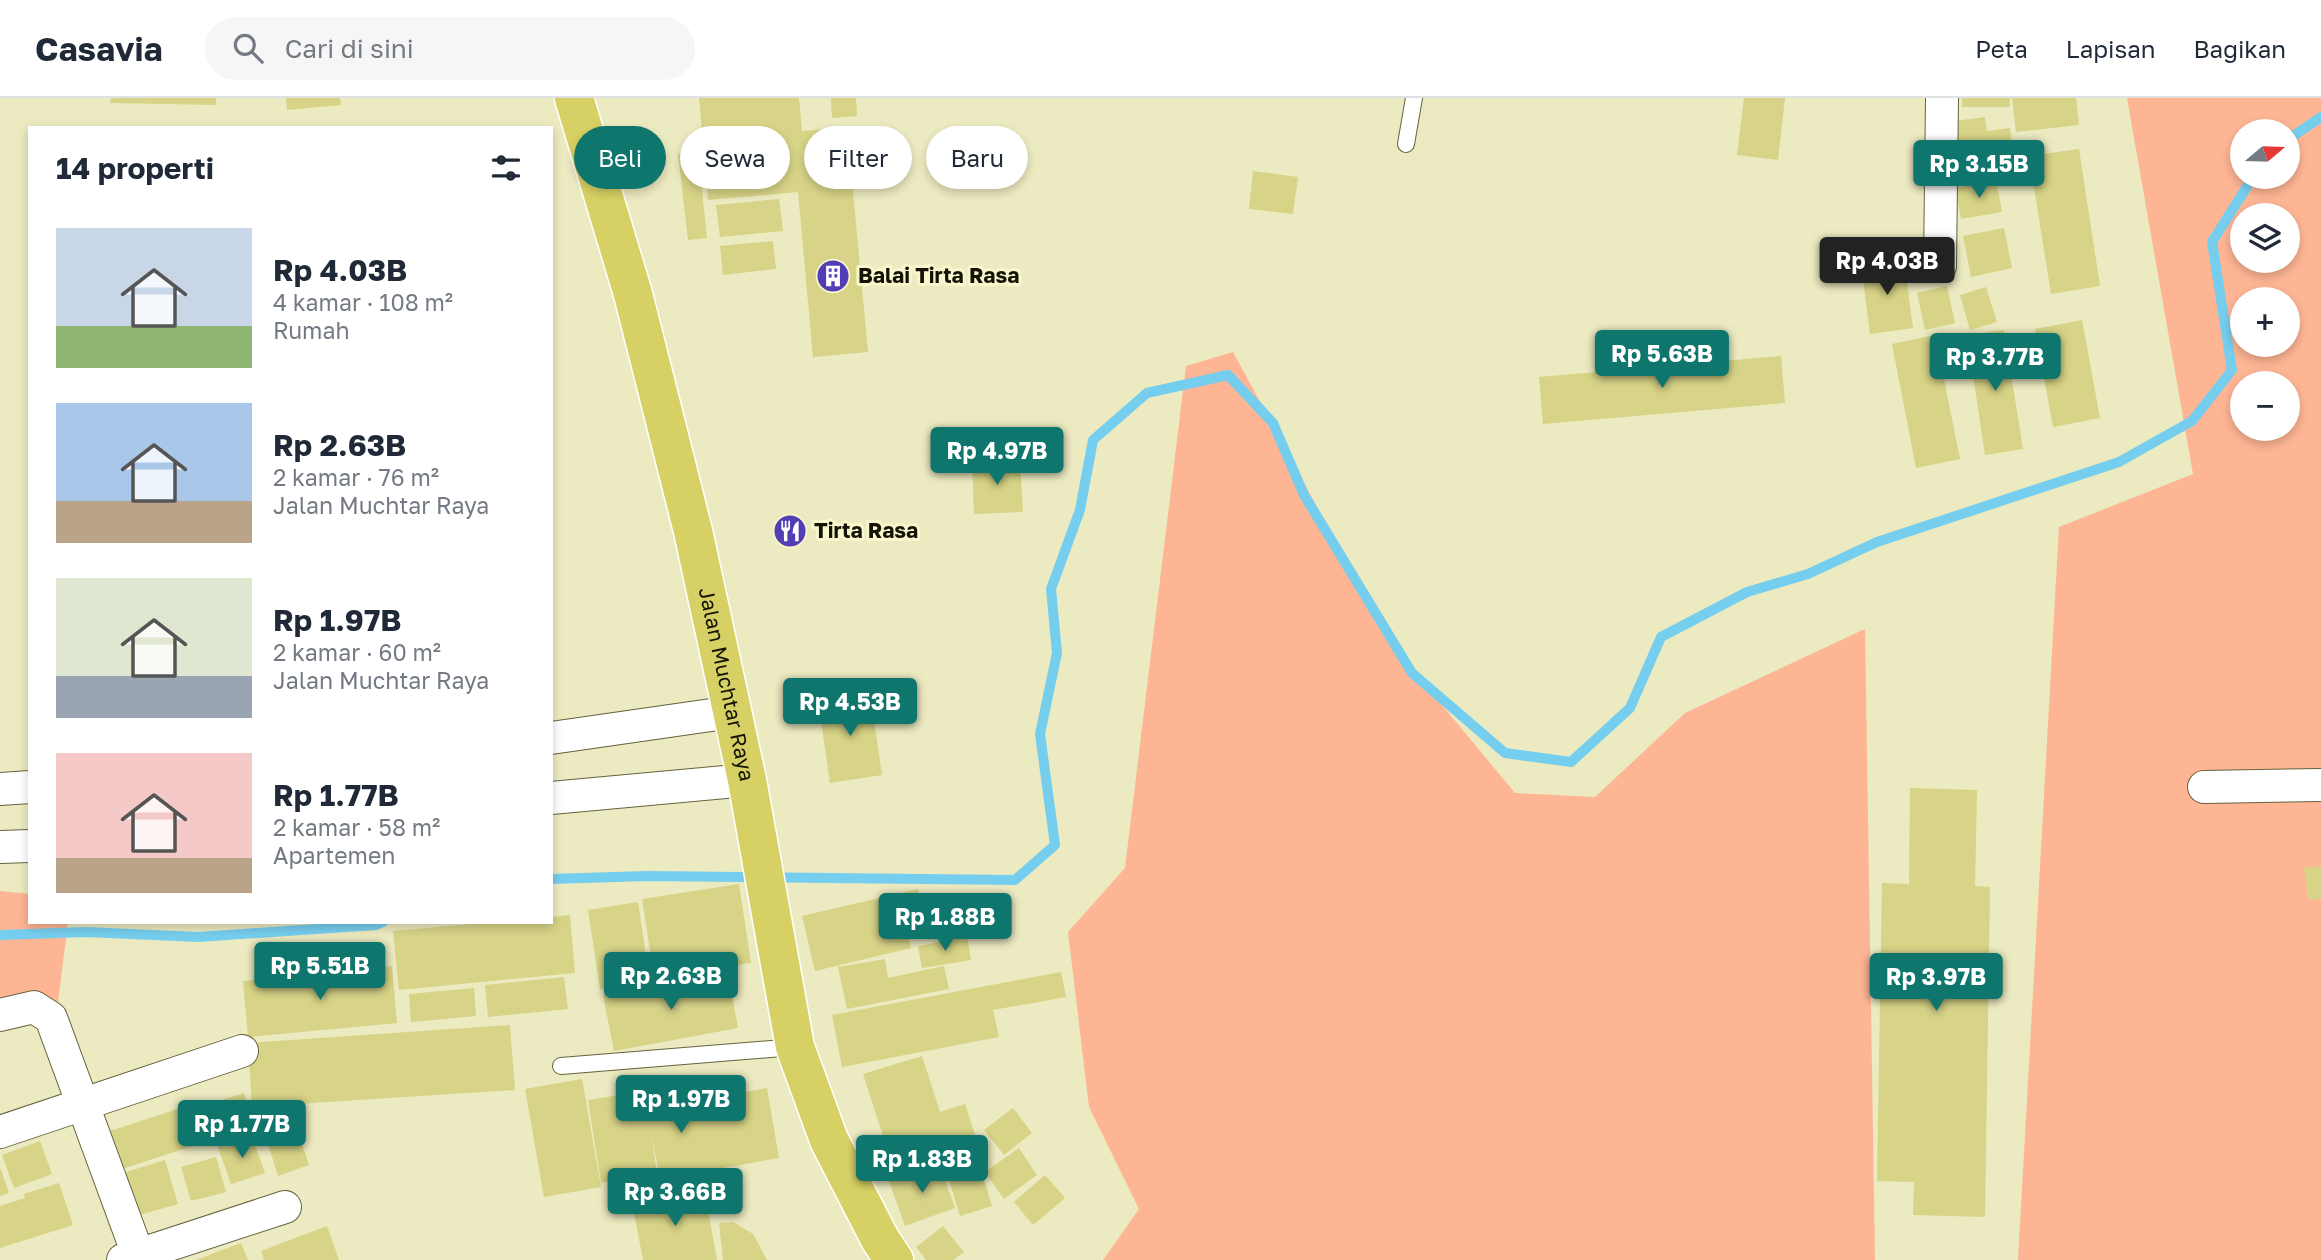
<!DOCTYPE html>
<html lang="id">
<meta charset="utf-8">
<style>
body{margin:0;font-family:"Golos Text",sans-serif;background:#f6f6f7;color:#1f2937;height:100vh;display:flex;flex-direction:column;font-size:26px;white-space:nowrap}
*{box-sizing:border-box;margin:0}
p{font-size:23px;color:#747a83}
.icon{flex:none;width:38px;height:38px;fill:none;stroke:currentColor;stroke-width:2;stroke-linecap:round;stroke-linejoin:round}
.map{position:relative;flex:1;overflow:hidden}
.sheet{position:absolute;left:28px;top:28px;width:525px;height:798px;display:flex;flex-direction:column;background:#fff;border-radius:0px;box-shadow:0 4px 10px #0003}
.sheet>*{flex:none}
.top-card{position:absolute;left:574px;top:28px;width:665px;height:63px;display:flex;gap:14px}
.needle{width:46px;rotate:71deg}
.controls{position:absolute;left:2230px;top:21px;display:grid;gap:14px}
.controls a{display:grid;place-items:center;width:70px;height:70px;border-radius:50%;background:#fff;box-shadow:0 4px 10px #0003;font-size:35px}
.price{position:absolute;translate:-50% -60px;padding:0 16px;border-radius:7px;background:#0f766e;color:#fff;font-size:23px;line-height:46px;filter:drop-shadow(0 2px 4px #0008)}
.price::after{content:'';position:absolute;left:50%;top:42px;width:21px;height:16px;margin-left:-10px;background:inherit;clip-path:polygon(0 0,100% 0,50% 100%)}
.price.current{background:#222;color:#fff}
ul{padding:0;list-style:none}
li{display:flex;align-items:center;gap:21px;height:175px;padding:0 28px}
li span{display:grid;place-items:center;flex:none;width:196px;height:140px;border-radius:0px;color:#555}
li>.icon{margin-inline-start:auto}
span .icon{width:84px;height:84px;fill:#fffc;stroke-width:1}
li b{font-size:30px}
h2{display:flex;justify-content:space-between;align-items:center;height:84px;padding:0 28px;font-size:30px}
.tag{padding:0 24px;border-radius:32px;background:#fff;box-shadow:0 4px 10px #0003;font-size:24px;line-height:63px}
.tag.current{background:#0f766e;color:#fff}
header{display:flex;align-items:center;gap:42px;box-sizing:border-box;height:98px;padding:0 35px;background:#fff;border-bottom:2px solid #e0e1e3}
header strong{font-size:33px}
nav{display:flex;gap:38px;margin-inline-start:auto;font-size:24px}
.search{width:490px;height:63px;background:#f6f6f7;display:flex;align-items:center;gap:18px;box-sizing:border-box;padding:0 24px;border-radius:38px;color:#747a83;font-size:26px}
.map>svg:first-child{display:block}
.green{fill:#fdb594;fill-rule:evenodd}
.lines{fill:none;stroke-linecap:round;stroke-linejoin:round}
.stream{stroke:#76ceef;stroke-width:10}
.building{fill:#d7d387}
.service-casing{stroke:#65633e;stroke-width:18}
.minor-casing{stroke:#65633e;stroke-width:34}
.trunk-casing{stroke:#fff;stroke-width:41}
.service{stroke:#fff;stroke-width:16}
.minor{stroke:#fff;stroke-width:32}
.trunk{stroke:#d7d064;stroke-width:38}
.labels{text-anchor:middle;stroke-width:6;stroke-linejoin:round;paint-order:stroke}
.poi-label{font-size:21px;font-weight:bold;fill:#141305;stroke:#f9f7cd;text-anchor:start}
.street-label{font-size:21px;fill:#141305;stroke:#f9f7cd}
</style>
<header>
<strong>Casavia</strong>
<div class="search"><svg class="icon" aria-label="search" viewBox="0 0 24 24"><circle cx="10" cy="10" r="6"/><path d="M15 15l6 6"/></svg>Cari di sini</div>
<nav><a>Peta</a><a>Lapisan</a><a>Bagikan</a></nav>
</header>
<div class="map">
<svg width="2321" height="1162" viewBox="0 0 2321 1162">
<rect width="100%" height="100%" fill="#eceac0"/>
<!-- green -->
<path class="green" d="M2127 0H2321V1162H2018L2059 429 2193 376ZM2242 33H2287V79H2242ZM2242 117H2287V163H2242ZM2242 201H2287V247H2242ZM2242 285H2287V331H2242Z
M1233 254 1392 547 1515 695 1595 699 1685 615 1865 531 1875 1162H1103L1139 1111 1089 1009 1068 834 1125 770 1186 268Z
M0 793 30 796V824H68L58 904 0 922Z"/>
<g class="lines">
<!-- stream -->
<path class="stream" d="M2287 42 2321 19
M551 781 647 778 1015 782 1055 747 1040 636 1057 555 1051 491 1080 412 1093 342 1147 295 1228 277 1273 325 1304 397 1412 575 1505 655 1571 664 1630 610 1661 539 1747 494 1808 476 1877 444 2119 364 2192 323 2232 272 2212 144 2253 79
M0 837 86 834 198 839 376 827 383 824"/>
</g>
<!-- building -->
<path class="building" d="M111 0H216V7L110 5Z
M286 0H340L341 7 287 12Z
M699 0H799L802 33 847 29 868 254 813 259 798 94 708 102Z
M831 0H856L857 18 832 20Z
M1744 0H1785L1778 62 1737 57Z
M1962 0H2010V9H1962Z
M2012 0H2076L2079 27 2016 34Z
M1985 19 1987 33 2010 30 2015 72 1993 74 1989 47 1990 66 1954 70 1948 24Z
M2079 51 2100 188 2051 196 2029 58Z
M698 54 707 140 688 142 678 56Z
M1253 73 1298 79 1293 116 1249 111Z
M1996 82 2002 114 1961 121 1955 90Z
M779 101 783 133 720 139 716 107Z
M2004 130 2012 170 1971 179 1963 138Z
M773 143 776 171 723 177 720 148Z
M1904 162 1913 230 1870 236 1861 167Z
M1947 188 1955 225 1925 232 1917 195Z
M1986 189 1997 224 1970 232 1960 197Z
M2082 222 2100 320 2053 329 2035 231Z
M2004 232 2023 351 1985 357 1967 237Z
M1935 237 1960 361 1916 370 1892 246Z
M1781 258 1785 305 1543 326 1539 279Z
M1020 362 1023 414 974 416 972 364Z
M870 594 882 677 830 685 818 602Z
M1910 690 1977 692 1975 788 1990 789 1985 1119 1913 1117 1914 1084 1877 1083 1882 785 1909 786Z
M2321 768V801L2308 802 2304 770Z
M739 786 751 865 654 878 642 801Z
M918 791 923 811 903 815 911 850 815 873 802 818Z
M638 804 650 884 600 891 588 812Z
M570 817 575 875 399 892 393 833 492 824H551V819Z
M967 839 971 862 922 870 918 848Z
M885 861 888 880 944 868 949 891 847 911 838 869Z
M392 868 397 925 248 939 243 883Z
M1061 874 1066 899 993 912 999 939 842 969 832 917Z
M728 875 738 930 614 953 603 897Z
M564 879 568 911 488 919 485 887Z
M474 890 476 918 411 924 409 896Z
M510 927 515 992 252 1009 248 945Z
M922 958 940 1014 965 1006 978 1046 881 1077 872 1048 885 1044 863 976Z
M582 981 601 1089 544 1099 525 991Z
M767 990 779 1060 660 1081 651 1034 657 1076 601 1085 588 1002 644 993 647 1012Z
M244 995 255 1030 209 1045 198 1010Z
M193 1006 205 1044 122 1071 110 1033Z
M1013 1010 1032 1035 1004 1057 984 1032Z
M298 1034 309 1067 278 1078 267 1043Z
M252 1038 265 1075 231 1086 218 1049Z
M40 1043 52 1076 14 1090 2 1057Z
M1019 1050 1037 1077 1004 1101 985 1074Z
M975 1053 992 1108 960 1118 943 1062Z
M216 1059 226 1094 191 1103 181 1069Z
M165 1062 178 1106 136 1118 123 1075Z
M939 1065 955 1110 905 1128 889 1083Z
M0 1069 9 1095 0 1098Z
M1045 1077 1065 1100 1033 1127 1014 1104Z
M59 1085 73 1127 0 1150V1108L25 1100 24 1096Z
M704 1091 717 1162H643L632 1104Z
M733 1124 753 1136 767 1162H723L719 1125Z
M327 1128 339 1162H264L261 1153Z
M943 1128 964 1154 953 1162H926L916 1149Z
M241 1145 248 1162H196Z"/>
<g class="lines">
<defs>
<path id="service" d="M1406 46 1414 0
M561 968 795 949"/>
<path id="minor" d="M1940 168 1942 0
M551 640 732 614
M2204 689 2321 687
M0 691 30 689
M551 700 747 682
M0 749 30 748
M0 917 34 909 51 920 140 1162
M0 1034 242 953
M123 1162 285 1109"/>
<g id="trunk">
<path id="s1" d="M574 0 633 196 693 433 747 682 795 949 829 1042 880 1141 894 1162"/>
</g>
</defs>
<!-- service casing -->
<use href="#service" class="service-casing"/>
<!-- minor casing -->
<use href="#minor" class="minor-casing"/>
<!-- trunk casing -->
<use href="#trunk" class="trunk-casing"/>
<!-- service -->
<use href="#service" class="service"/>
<!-- minor -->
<use href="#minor" class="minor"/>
<!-- trunk -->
<use href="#trunk" class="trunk"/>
</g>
<!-- icons -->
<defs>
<symbol id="building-disc" viewBox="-11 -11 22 22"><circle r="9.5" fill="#533db5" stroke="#f9f7cd"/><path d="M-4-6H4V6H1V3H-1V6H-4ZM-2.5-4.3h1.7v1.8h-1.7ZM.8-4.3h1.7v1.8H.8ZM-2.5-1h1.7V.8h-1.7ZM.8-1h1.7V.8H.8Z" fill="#fff"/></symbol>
<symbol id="restaurant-disc" viewBox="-11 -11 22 22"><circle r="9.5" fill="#533db5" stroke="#f9f7cd"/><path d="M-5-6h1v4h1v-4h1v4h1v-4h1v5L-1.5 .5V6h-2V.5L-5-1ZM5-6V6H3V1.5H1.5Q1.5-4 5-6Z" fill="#fff"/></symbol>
</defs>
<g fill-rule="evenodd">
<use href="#building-disc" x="814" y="159" width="38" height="38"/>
<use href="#restaurant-disc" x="771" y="414" width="38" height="38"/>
</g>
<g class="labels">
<!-- poi labels -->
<g class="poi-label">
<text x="858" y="185">Balai Tirta Rasa</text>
<text x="814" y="440">Tirta Rasa</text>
</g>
<!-- street labels -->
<g class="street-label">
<text dy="7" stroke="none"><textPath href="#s1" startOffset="606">Jalan Muchtar Raya</textPath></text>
</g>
</g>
</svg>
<div class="controls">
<a><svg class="needle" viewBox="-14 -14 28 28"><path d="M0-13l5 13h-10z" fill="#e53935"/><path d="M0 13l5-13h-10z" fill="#747a83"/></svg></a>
<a><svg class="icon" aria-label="layers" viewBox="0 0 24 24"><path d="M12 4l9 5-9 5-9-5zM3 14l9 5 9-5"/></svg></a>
<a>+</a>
<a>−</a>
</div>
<b class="price" style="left:1979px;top:102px">Rp 3.15B</b>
<b class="price current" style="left:1887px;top:199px">Rp 4.03B</b>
<b class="price" style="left:1662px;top:292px">Rp 5.63B</b>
<b class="price" style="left:1995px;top:295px">Rp 3.77B</b>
<b class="price" style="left:997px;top:389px">Rp 4.97B</b>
<b class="price" style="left:850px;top:640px">Rp 4.53B</b>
<b class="price" style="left:945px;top:855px">Rp 1.88B</b>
<b class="price" style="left:320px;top:904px">Rp 5.51B</b>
<b class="price" style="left:671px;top:914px">Rp 2.63B</b>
<b class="price" style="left:1936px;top:915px">Rp 3.97B</b>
<b class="price" style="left:681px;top:1037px">Rp 1.97B</b>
<b class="price" style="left:242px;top:1062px">Rp 1.77B</b>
<b class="price" style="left:922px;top:1097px">Rp 1.83B</b>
<b class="price" style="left:675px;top:1130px">Rp 3.66B</b>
<div class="top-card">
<a class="tag current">Beli</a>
<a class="tag">Sewa</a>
<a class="tag">Filter</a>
<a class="tag">Baru</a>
</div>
<section class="sheet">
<h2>14 properti<svg class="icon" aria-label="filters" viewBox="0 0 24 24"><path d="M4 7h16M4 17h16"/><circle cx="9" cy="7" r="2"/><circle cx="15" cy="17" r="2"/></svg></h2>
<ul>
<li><span style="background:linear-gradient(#c9d6e8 70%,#8fb573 0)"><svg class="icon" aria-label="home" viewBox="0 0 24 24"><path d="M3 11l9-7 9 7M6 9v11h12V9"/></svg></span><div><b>Rp 4.03B</b><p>4 kamar · 108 m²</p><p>Rumah</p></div></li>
<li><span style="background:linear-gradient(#a9c7e8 70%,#b9a48a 0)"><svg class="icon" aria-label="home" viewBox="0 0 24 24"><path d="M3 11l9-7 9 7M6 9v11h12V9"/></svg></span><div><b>Rp 2.63B</b><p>2 kamar · 76 m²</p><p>Jalan Muchtar Raya</p></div></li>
<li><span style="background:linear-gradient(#dfe7d0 70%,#9aa5b1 0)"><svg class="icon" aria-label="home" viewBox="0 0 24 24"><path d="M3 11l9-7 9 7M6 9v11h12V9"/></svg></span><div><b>Rp 1.97B</b><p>2 kamar · 60 m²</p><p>Jalan Muchtar Raya</p></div></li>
<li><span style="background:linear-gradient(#f6c9c9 75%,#b9a48a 0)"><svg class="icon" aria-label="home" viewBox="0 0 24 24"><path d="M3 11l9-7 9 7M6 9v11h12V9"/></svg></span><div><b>Rp 1.77B</b><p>2 kamar · 58 m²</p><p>Apartemen</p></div></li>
</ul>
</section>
</div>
